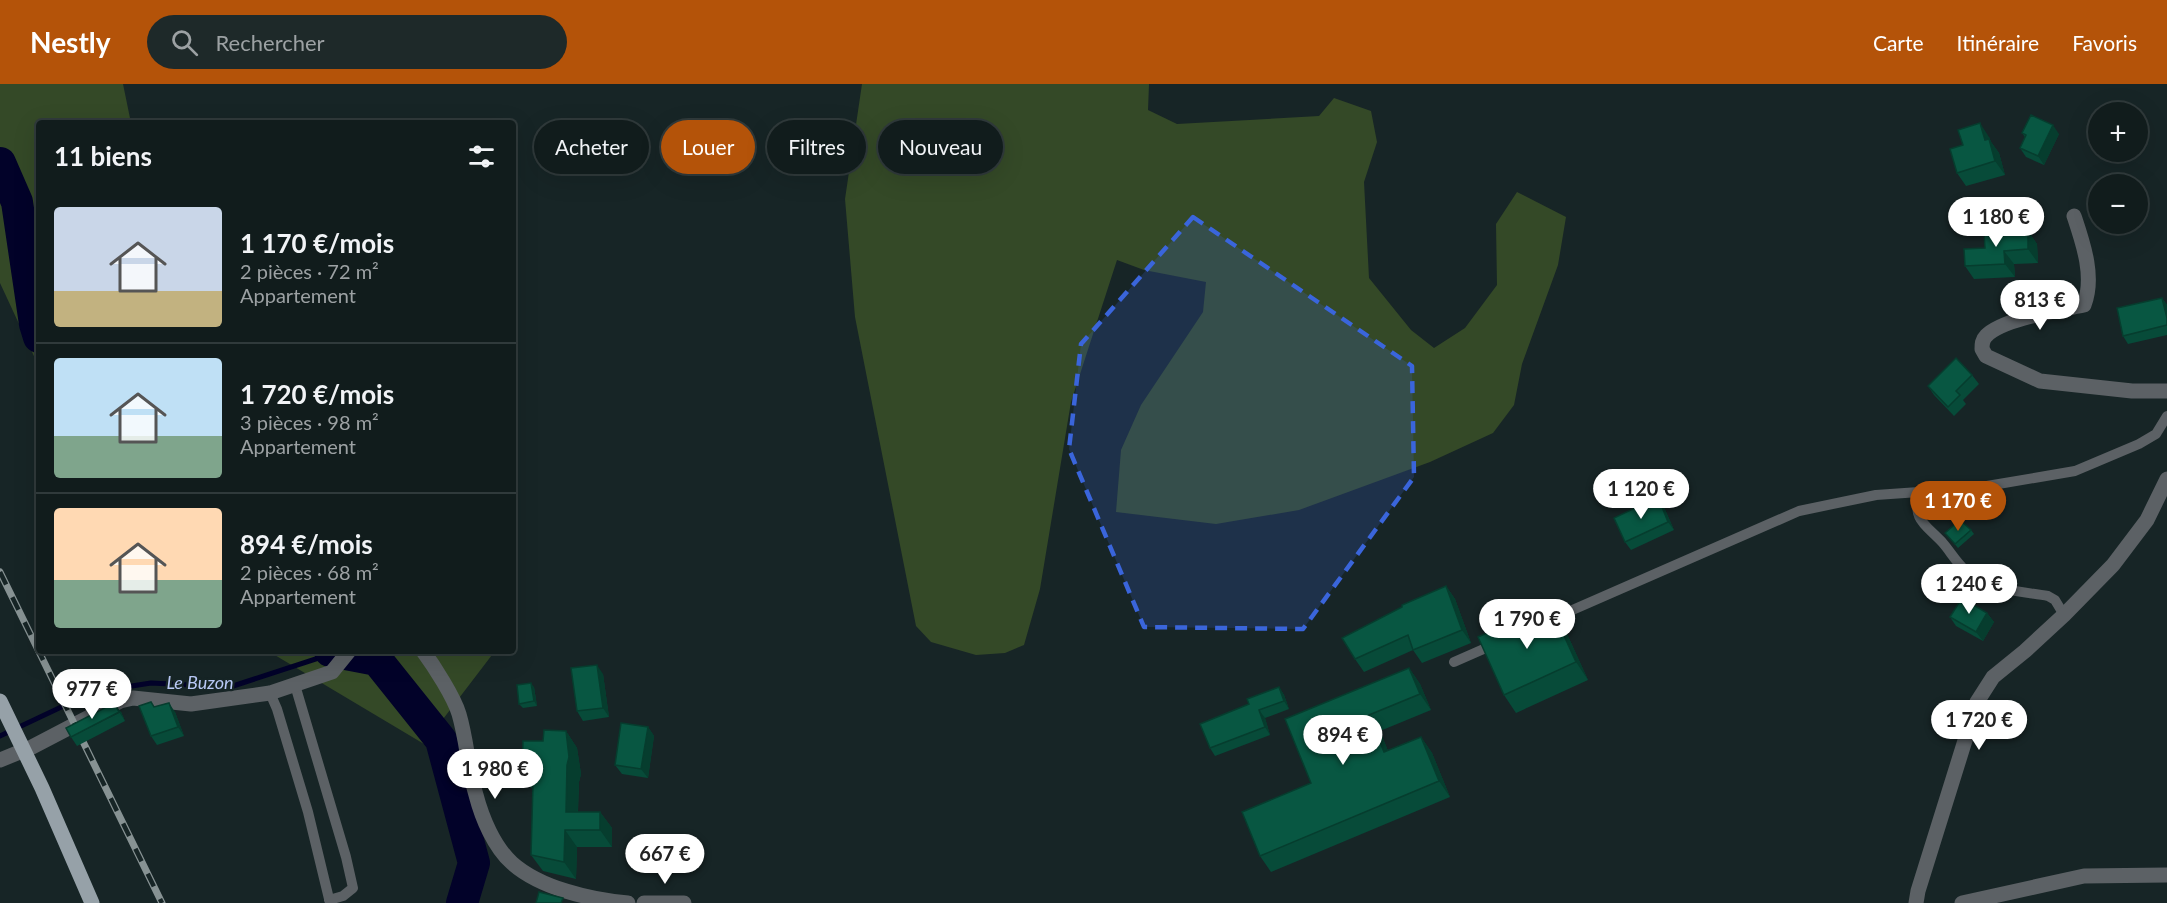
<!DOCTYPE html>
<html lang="fr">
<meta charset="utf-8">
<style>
body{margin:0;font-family:Lato,sans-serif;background:#1e2929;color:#f1f3f6;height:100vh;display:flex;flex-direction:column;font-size:22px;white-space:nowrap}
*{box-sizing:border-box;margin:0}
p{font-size:20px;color:#9ca1a3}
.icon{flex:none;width:33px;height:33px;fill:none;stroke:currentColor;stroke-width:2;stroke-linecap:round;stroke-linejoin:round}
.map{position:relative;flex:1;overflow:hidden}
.drawer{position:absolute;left:36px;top:36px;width:480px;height:534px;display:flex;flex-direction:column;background:#111c1c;border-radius:6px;box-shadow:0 6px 24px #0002,0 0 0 2px #303a3b}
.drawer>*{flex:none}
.top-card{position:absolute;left:534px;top:36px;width:570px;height:54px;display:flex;gap:12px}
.tools{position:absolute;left:2088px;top:18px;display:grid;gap:12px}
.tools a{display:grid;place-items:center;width:60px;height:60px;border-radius:50%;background:#111c1c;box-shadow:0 6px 24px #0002,0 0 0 2px #303a3b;font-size:30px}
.price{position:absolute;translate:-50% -51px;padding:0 14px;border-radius:21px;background:#fff;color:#222;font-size:20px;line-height:39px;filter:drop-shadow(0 2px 3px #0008)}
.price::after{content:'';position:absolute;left:50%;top:36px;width:18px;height:14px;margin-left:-9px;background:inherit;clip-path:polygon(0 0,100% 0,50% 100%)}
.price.on{background:#b45309;color:#fff}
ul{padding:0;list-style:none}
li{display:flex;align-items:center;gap:18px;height:150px;padding:0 18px}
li+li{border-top:2px solid #303a3b}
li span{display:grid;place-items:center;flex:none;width:168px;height:120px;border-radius:6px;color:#555}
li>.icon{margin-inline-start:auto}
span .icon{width:72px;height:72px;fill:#fffc;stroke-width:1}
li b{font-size:26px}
h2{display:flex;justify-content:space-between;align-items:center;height:72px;padding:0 18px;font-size:26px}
.tag{padding:0 21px;border-radius:27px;background:#111c1c;box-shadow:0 6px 24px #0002,0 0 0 2px #303a3b;font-size:21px;line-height:54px}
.tag.on{background:#b45309;color:#fff}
header{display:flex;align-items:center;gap:36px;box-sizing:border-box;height:84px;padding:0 30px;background:#b45309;color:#fff}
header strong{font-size:28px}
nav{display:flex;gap:33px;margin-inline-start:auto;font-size:21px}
.search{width:420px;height:54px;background:#1e2929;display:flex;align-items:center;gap:15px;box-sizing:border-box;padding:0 21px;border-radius:33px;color:#9ca1a3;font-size:22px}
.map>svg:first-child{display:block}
.green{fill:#344927}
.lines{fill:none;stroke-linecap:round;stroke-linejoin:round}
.stream{stroke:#020229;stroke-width:5}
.river{stroke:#020229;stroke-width:32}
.lane{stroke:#5c6165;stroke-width:10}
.street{stroke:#5c6165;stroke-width:15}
.primary{stroke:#96a1a8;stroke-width:15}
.rail-casing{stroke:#879293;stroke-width:7}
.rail{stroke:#172526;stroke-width:4.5;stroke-dasharray:14;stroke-linecap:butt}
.wall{fill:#074b39}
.shaded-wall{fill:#063d2e}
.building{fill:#085742;stroke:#063d2e;stroke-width:1.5}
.marked{fill:#3a65db;fill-opacity:0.2;stroke:#3a65db;stroke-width:4.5;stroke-dasharray:12 8;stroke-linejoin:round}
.labels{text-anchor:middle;stroke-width:4.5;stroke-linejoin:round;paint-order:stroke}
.water-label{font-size:18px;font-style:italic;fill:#b9c9f6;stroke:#172526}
</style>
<header>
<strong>Nestly</strong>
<div class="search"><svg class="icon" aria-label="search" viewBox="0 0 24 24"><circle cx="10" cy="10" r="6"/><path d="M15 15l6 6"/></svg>Rechercher</div>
<nav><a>Carte</a><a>Itinéraire</a><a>Favoris</a></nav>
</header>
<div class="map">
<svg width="2167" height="819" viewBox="0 0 2167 819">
<rect width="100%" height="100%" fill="#172526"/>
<!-- green -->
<path class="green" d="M0 0H123L131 39H39V283L0 199Z
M862 0H1149L1148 26 1177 40 1319 32 1334 14 1371 27 1377 58 1364 98 1369 194 1411 246 1434 264 1465 244 1497 201 1496 140 1517 108 1566 133 1558 181 1522 280 1514 321 1493 349 1430 378 1299 426 1216 440 1116 428 1121 366 1141 321 1203 228 1206 198 1144 186 1117 176 1071 318 1040 505 1024 561 1005 569 976 571 931 558 916 542 855 233 845 115Z
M268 567H495L424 660Z"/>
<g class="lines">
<!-- stream -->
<path class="stream" d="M0 652 93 608 151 599 230 603 334 569"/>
<!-- river -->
<path class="river" d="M0 79 17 118 35 240 39 253
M330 567 377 576 441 656 474 779 462 819"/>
<!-- lane -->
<path class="lane" d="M2064 531 2055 516 2048 512C2020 507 1987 507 1965 486 1956 478 1950 467 1942 458 1925 440 1912 436 1919 408L1975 404 2075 387 2139 360 2156 350 2167 332
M1545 538 1799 427 1876 411 1919 408
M1454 578 1495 560
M295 601 346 773 353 804 343 812 329 816
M270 609 277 625 308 728 330 819"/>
<!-- street -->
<path class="street" d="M2074 132C2083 159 2095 193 2084 221 2060 226 2002 235 1986 252 1982 256 1982 260 1982 265L1986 272 2040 297 2132 307H2167
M423 567C434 582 454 613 459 630 467 657 468 685 476 711 482 734 494 763 512 779 540 804 591 816 628 819
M0 676 32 663 120 617 133 614 191 620 270 609 332 588 349 567
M644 819H684
M1916 819 1918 807 1977 618 1993 593 2025 567 2064 531 2113 481 2147 436 2167 395
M1962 819 2084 792 2167 791"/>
<!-- primary -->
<path class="primary" d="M0 617 42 704 92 819"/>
<defs>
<path id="rail" d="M0 488 162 819"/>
</defs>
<!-- rail casing -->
<use href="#rail" class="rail-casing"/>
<!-- rail -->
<use href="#rail" class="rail"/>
</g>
<!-- wall -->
<path class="wall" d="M2022 49 2059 50 2044 81 2026 73 2020 64 2025 53Z
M1989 53 1991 58 1999 69 2005 91 1966 102 1957 89 1963 61Z
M2028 147 2037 160 2038 179 2014 180 2015 193 1974 195 1965 182 1985 164Z
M2162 214 2167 221V251L2128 260 2123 252Z
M1972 291 1979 300 1963 316 1966 320 1954 332 1934 311 1928 302Z
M1658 413 1663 421 1674 446 1631 466 1625 458Z
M1971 446 1974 450 1958 464 1945 449Z
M1446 502 1455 515 1471 559 1422 579 1413 566 1364 588 1355 575 1402 523Z
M1550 521 1562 539 1588 596 1516 629 1504 611Z
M1987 529 1994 538 1983 557 1956 542 1950 533Z
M1409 584 1420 600 1431 626 1380 647 1388 667 1421 653 1432 669 1450 713 1271 788 1260 772 1311 699Z
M603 590 609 633 583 637 577 627Z
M534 603 537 622 523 624 519 620Z
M1279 603 1284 611 1289 625 1265 634 1270 651 1215 672 1210 664 1249 620Z
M155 623 175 628 184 652 157 661 151 652Z
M121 628 125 637 77 662 71 653Z
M648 643 654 652 648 694 622 690 615 681Z
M566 647 577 664 581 690 579 698 578 728H600L612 744V763H577L576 795 543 787 531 771 533 706 522 691 543 657Z"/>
<!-- shaded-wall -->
<path class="shaded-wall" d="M1980 39 1989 53 1991 58 1999 69 2005 91 1995 77 1985 56Z
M2053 41 2059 50 2044 81 2038 72Z
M2028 147 2037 160 2038 179 2028 165Z
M2004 167 2014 180 2015 193 2005 180Z
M2162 214 2167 221V234Z
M1658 413 1663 421 1674 446 1668 438Z
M1446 502 1455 515 1471 559 1462 546Z
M1550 521 1562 539 1588 596 1576 578Z
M1987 529 1994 538 1983 557 1976 548Z
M597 581 603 590 609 633 603 624Z
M1409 584 1420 600 1431 626 1420 610Z
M531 599 534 603 537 622 534 617Z
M1279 603 1284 611 1289 625 1284 617Z
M114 619 121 628 125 637 119 628Z
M169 619 175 628 184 652 178 643Z
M1259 626 1265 634 1270 651 1265 643Z
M1369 631 1380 647 1395 684 1384 668Z
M648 643 654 652 648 694 641 685Z
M566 647 577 664 581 690 579 698 577 745 566 728Z
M1421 653 1432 669 1450 713 1439 697Z
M600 728 612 744V763L600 746Z
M565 746 577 763 576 795 564 778Z"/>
<!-- building -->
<path class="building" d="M2031 31 2053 41 2038 72 2020 64 2026 51 2022 49Z
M1980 39 1985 56 1989 55 1995 77 1957 89 1950 65 1963 61 1958 46Z
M2028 147V165L2004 167 2005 180 1965 182 1964 165 1985 164 1984 149Z
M2162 214 2167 234V241L2123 252 2117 224Z
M1956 274 1972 291 1956 307 1960 311 1948 323 1928 302Z
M1658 413 1668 438 1625 458 1614 434Z
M1960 436 1971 446 1955 460 1945 449Z
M1446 502 1462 546 1413 566 1408 551 1355 575 1342 554 1402 523V521Z
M1962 514 1987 529 1976 548 1950 533Z
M1550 521 1576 578 1504 611 1478 553Z
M597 581 603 624 577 627 571 584Z
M1409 584 1420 610 1369 631 1384 668 1421 653 1439 697 1260 772 1242 728 1311 699 1285 635Z
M531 599 534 617 519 620 517 601Z
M1279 603 1284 617 1259 626 1265 643 1210 664 1200 640 1249 620 1247 615Z
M151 618 154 623 169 619 178 643 151 652 139 622Z
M114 619 119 628 71 653 66 644Z
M621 639 648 643 641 685 615 681Z
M544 646 566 647 569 673 567 681 566 728H600V746H565L564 778 531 771 533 700 522 691 523 657H543Z
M539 808 563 814 561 819H536Z"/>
<!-- marked area -->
<path class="marked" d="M1193 133 1412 282 1414 393 1303 545 1144 543 1069 365 1081 260Z"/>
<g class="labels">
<!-- water labels -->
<g class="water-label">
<text x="200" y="605">Le Buzon</text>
</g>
</g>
</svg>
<div class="tools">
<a>+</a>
<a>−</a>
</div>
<b class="price" style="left:1996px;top:164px">1 180 €</b>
<b class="price" style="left:2040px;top:247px">813 €</b>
<b class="price" style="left:1641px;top:436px">1 120 €</b>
<b class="price on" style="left:1958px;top:448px">1 170 €</b>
<b class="price" style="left:1969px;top:531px">1 240 €</b>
<b class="price" style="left:1527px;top:566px">1 790 €</b>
<b class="price" style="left:92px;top:636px">977 €</b>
<b class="price" style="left:1979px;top:667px">1 720 €</b>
<b class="price" style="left:1343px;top:682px">894 €</b>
<b class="price" style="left:495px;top:716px">1 980 €</b>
<b class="price" style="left:665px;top:801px">667 €</b>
<div class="top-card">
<a class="tag">Acheter</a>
<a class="tag on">Louer</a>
<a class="tag">Filtres</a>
<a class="tag">Nouveau</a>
</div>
<section class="drawer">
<h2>11 biens<svg class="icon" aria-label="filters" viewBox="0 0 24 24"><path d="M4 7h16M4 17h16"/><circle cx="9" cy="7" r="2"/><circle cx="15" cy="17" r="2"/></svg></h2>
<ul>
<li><span style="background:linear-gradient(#c9d6e8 70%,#c2b280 0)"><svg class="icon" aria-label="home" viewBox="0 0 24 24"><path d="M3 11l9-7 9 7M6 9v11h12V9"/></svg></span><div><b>1 170 €/mois</b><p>2 pièces · 72 m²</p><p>Appartement</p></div></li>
<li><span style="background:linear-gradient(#bfe0f5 65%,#7fa58c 0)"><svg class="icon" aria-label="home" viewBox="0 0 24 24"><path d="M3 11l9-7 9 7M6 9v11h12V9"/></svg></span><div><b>1 720 €/mois</b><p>3 pièces · 98 m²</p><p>Appartement</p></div></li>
<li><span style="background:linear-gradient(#ffd9b3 60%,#7fa58c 0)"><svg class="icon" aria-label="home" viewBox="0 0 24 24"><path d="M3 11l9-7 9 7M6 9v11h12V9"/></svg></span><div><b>894 €/mois</b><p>2 pièces · 68 m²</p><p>Appartement</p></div></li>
</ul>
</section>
</div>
